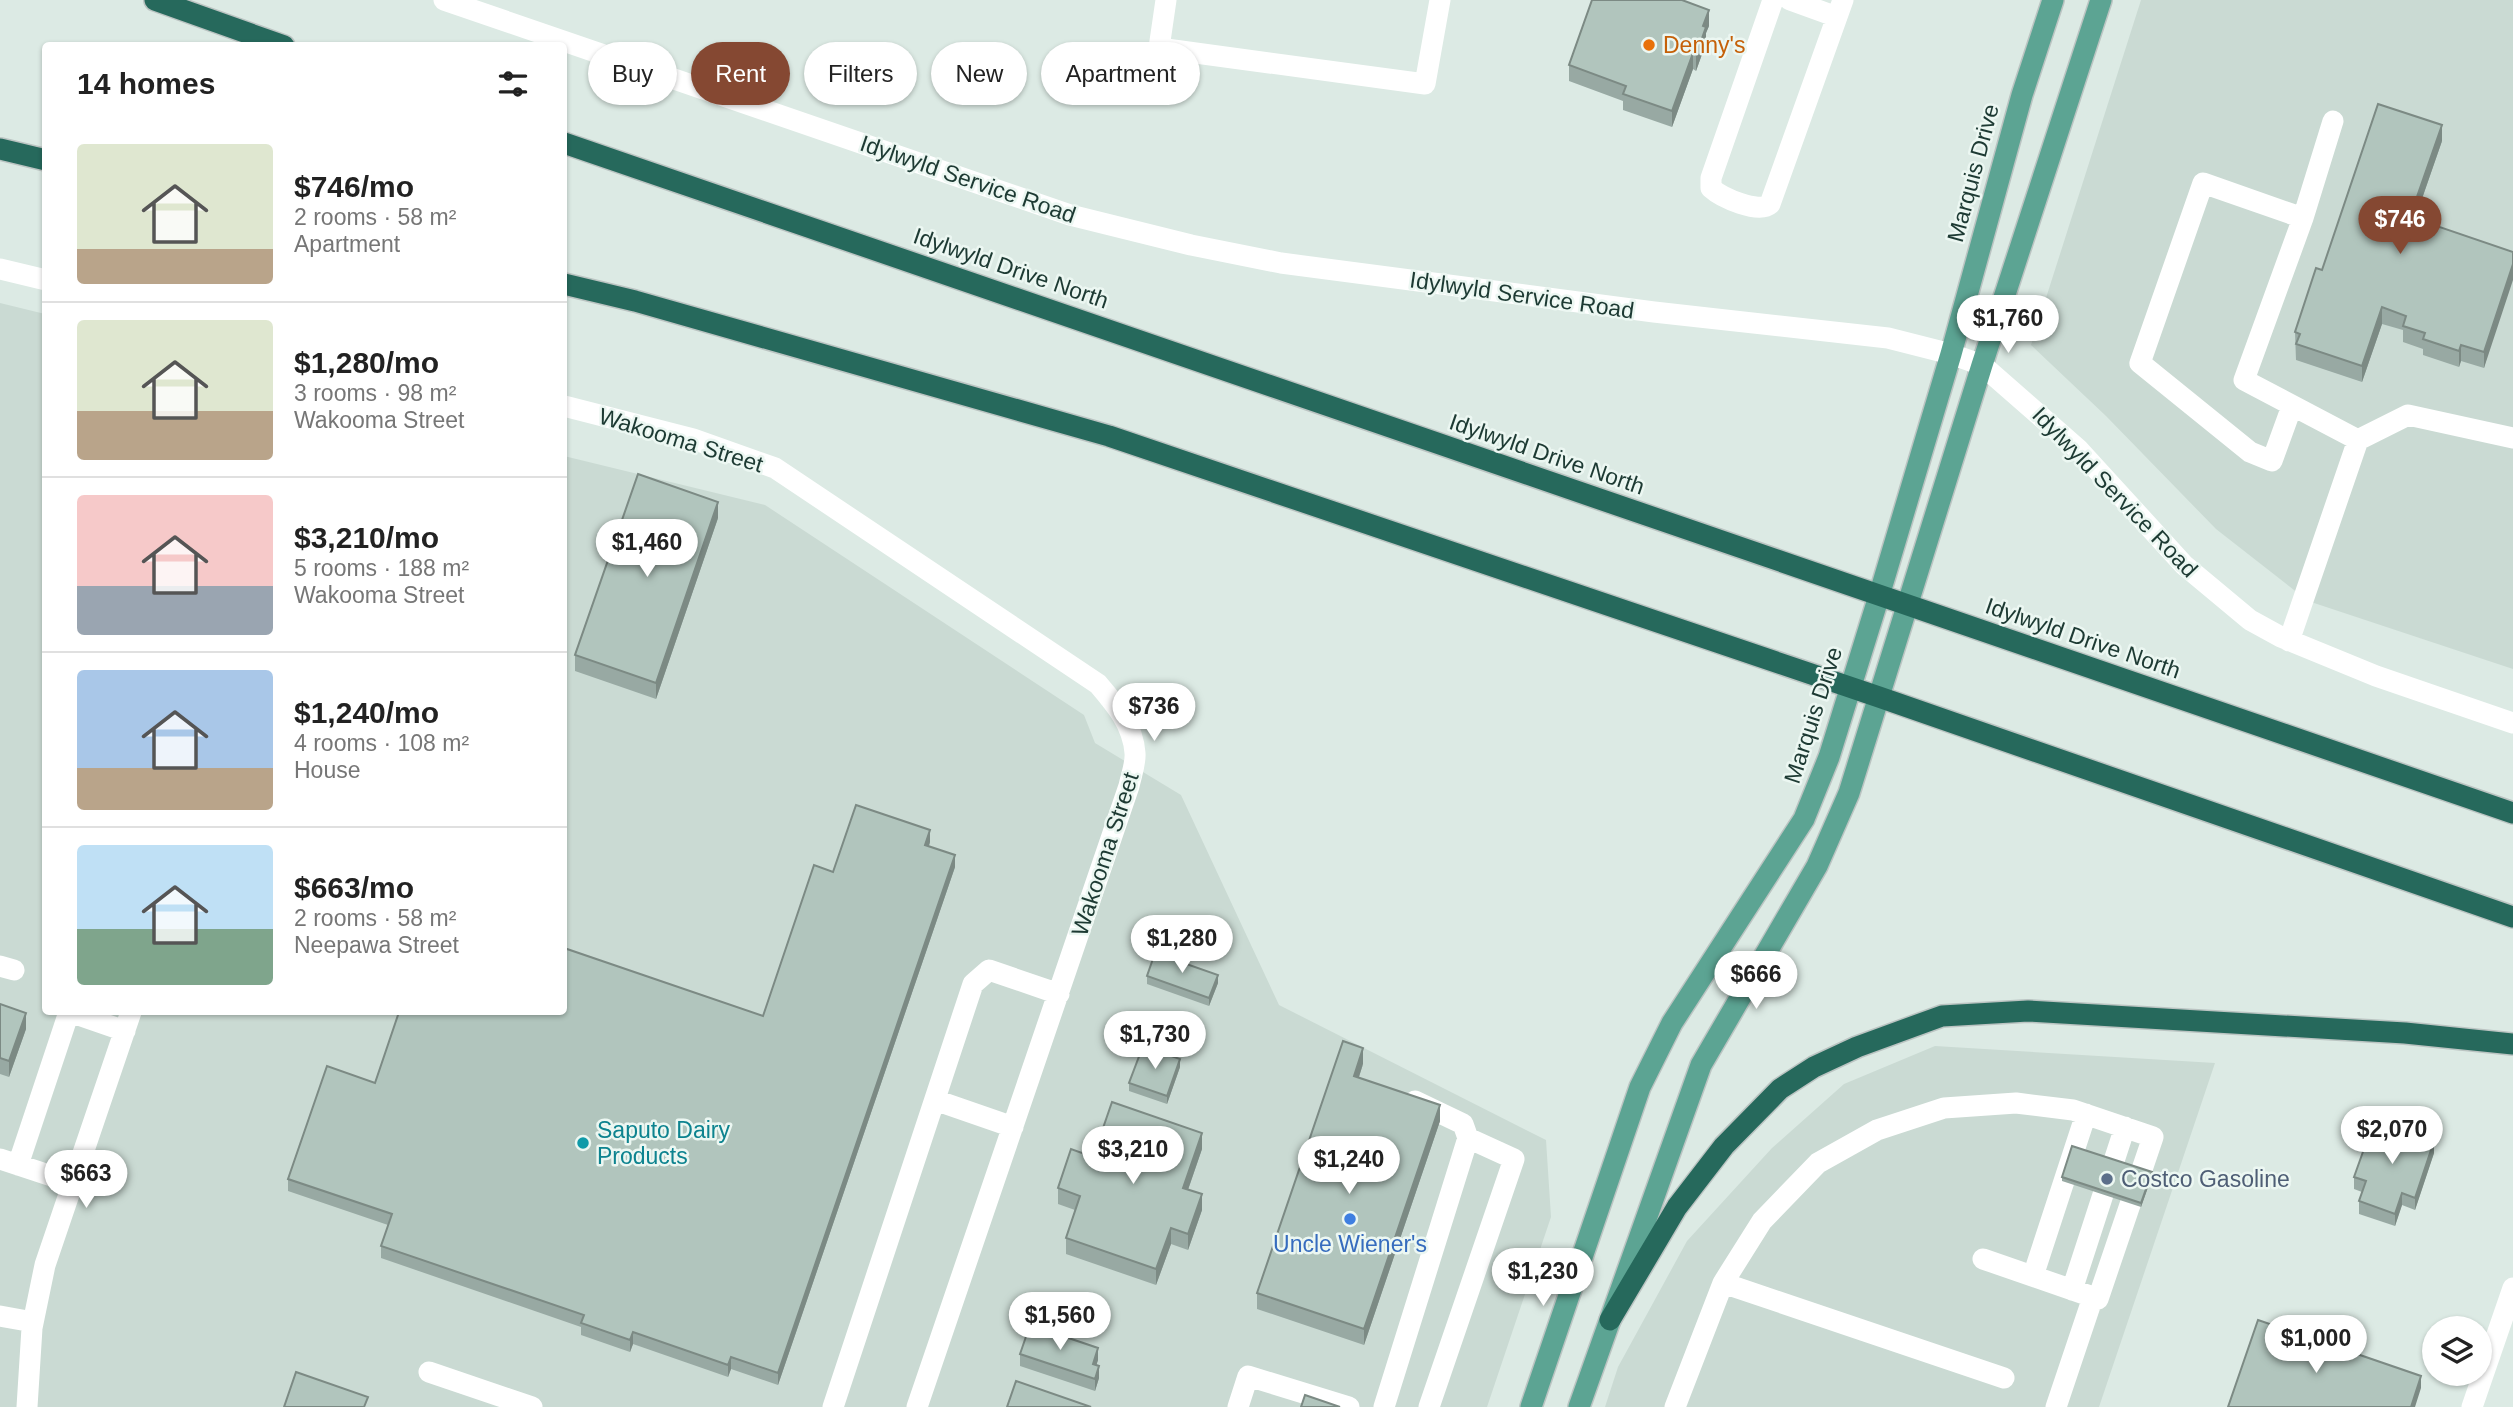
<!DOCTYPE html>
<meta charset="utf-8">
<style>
body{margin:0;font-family:Arial,sans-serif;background:#f2f2f2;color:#222;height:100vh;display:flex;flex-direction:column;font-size:26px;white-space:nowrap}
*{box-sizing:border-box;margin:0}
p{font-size:23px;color:#767676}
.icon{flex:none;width:38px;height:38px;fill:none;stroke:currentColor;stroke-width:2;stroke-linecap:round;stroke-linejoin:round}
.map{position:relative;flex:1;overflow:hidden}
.panel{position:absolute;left:42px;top:42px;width:525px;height:973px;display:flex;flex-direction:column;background:#fff;border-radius:7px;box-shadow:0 2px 5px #0004}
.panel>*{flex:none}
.guide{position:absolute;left:588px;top:42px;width:665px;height:63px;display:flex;gap:14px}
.tools{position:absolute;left:2422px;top:1316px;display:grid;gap:14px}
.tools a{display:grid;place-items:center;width:70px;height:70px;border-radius:50%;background:#fff;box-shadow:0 2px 5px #0004;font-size:35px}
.price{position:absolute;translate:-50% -60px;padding:0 16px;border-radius:24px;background:#fff;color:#222;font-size:23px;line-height:46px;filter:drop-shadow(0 2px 4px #0008)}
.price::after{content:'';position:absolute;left:50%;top:42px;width:21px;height:16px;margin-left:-10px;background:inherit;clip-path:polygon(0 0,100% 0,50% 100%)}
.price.selected{background:#854832;color:#fff}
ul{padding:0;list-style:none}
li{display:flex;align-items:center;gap:21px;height:175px;padding:0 35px}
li+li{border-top:2px solid #e0e0e0}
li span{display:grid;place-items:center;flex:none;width:196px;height:140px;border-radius:7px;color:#555}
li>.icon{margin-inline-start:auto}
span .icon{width:84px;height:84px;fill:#fffc;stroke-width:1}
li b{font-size:30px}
h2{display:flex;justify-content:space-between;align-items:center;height:84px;padding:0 35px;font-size:30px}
.chip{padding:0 24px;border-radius:32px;background:#fff;box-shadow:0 2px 5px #0004;font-size:24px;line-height:63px}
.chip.selected{background:#854832;color:#fff}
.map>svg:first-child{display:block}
.built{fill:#cadad3}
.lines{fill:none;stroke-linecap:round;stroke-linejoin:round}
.major-casing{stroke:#bbc4c2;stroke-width:24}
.highway-casing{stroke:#bbc4c2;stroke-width:24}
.minor{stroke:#fff;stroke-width:21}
.major{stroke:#5ca493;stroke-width:21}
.highway{stroke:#26695c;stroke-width:21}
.wall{fill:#98a9a3}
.shaded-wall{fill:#7c8a84}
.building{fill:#b1c5bd;stroke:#7c8a84;stroke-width:2}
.food-dot{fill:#e8710a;stroke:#ecf7f2;stroke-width:2.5}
.culture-dot{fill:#0f9aa8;stroke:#ecf7f2;stroke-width:2.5}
.service-dot{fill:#5c6f8a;stroke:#ecf7f2;stroke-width:2.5}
.shop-dot{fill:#3f7fe0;stroke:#ecf7f2;stroke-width:2.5}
.labels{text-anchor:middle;stroke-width:5;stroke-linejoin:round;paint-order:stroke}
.food-label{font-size:23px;fill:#c56008;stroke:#ecf7f2;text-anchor:start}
.street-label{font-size:23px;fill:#1d3a33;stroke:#ecf7f2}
.culture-label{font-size:23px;fill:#0d838f;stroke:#ecf7f2;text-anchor:start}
.service-label{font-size:23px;fill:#4e5e75;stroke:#ecf7f2;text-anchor:start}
.shop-label{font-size:23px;fill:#366cbe;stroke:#ecf7f2}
</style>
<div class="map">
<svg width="2513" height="1407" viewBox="0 0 2513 1407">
<rect width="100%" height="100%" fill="#dceae4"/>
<!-- built -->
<path class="built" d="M2141 0H2513V669L2308 601 2216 529 2106 416 2031 345Z
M0 303 45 314 46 1012H564V456L765 505 1084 715 1095 743 1181 795 1279 1005 1546 1140 1551 1217 1487 1407H0Z
M1935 1046 2215 1063 2099 1407H1605L1618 1367 1687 1241 1772 1148 1844 1084Z"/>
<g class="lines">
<defs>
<path id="major" d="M1531 1407 1640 1087 1672 1023 1804 819 1829 757 1879 596 1951 354 2022 95 2053 0
M1579 1407 1701 1065 1817 866 1849 793 1982 365 2101 0"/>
<path id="highway" d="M155 0 284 46
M564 143 2513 813
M0 149 46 160
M564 284 635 301 1109 436 1879 697 2513 917
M1610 1320 1677 1207 1724 1146 1780 1089 1814 1067 1857 1047 1942 1016 2028 1011 2405 1033 2513 1044"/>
</defs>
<!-- major casing -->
<use href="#major" class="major-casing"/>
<!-- highway casing -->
<use href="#highway" class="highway-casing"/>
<!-- minor -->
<path class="minor" d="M444 0 1070 215 1191 245 1281 263 1654 312 1888 338 1951 354 1982 365 2079 450 2184 565 2250 620 2281 637 2376 676 2513 723
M1166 0 1159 48 1425 84 1440 0
M1773 0 1711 178V188C1722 198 1759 214 1770 204L1843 0
M1790 0 1837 17
M0 269 46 280
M564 406 693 439 775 468 1098 684C1116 705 1133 725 1135 753 1136 763 1131 776 1129 786L917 1407
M2292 406 2272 461 2250 452 2140 363 2203 183 2303 218
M2358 440 2408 415 2513 438
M2289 641 2358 440 2244 380 2303 218 2333 121
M0 966 14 970
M70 1012 125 1031
M935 1100 1013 1127
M1415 1101 1463 1124 1468 1138
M0 1159 73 1183
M18 1165 69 1012
M1983 1259 2093 1297 2056 1407
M2033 1276 2086 1114
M1723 1283 2004 1378
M2072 1290 2125 1127
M0 1316 33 1322
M429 1372 532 1407
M27 1407 32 1328 45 1265 131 1012
M833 1407 973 984 989 970 1059 994
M1238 1407 1248 1376 1349 1407
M1384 1407 1468 1138 1514 1159 1429 1407
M1675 1407 1723 1283 1762 1221 1818 1163 1877 1130 1944 1108 2016 1103 2073 1110 2153 1137 2098 1299 2093 1297
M2472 1407 2513 1288"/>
<!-- major -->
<use href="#major" class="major"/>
<!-- highway -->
<use href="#highway" class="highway"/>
</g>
<!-- wall -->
<path class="wall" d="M1709 26 1706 33V43L1696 71 1693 69 1672 127 1623 110V101L1569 81V65Z
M2442 141 2415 219 2513 252 2484 368 2461 361 2459 367 2423 355V349L2403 342V330L2382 324 2362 382 2296 360 2295 332 2322 270Z
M718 518 656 699 575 671V655Z
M930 842 929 846 955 867 778 1385 731 1369 728 1377 633 1344 630 1352 581 1335V1327L381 1258V1246L388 1225 288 1191V1179L375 1083 763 1016 833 872Z
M1147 976 1218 983 1209 1006 1147 984Z
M0 1004 26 1029 9 1077 0 1074Z
M1363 1064 1359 1077 1440 1121 1364 1345 1257 1309V1293Z
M1180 1067 1167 1104 1129 1091V1083Z
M1202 1149 1188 1190 1202 1210 1188 1250 1171 1244 1156 1285 1066 1254V1238L1075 1210 1058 1204V1188L1093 1157Z
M2434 1153 2415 1210 2402 1205 2395 1226 2359 1214V1201L2362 1192 2354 1189V1177Z
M2152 1176 2141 1207 2062 1181V1177Z
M1020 1354 1098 1360 1096 1365 1099 1378 1095 1391 1020 1366Z"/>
<!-- shaded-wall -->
<path class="shaded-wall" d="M1709 10V26L1706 33V43L1696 71V55L1703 26Z
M1693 53V69L1672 127V111Z
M2442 125V141L2410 233V217Z
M2513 264V280L2484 368V352Z
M2382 307V324L2362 382V366Z
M2461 345V361L2459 367V351Z
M718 502V518L656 699V683Z
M930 830V842L925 857V845Z
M955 855V867L778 1385V1373Z
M1218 975V983L1209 1006V998Z
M26 1013V1029L9 1077V1061Z
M1363 1048V1064L1354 1092V1076Z
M1180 1059V1067L1167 1104V1096Z
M1440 1105V1121L1364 1345V1329Z
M1202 1133V1149L1183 1204V1188Z
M2434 1141V1153L2415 1210V1198Z
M2152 1172V1176L2141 1207V1203Z
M2402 1193V1205L2395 1226V1214Z
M1202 1194V1210L1188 1250V1234Z
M1171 1228V1244L1156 1285V1269Z
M633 1332V1344L630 1352V1340Z
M1098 1348V1360L1093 1376V1364Z
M731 1357V1369L728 1377V1365Z
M1099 1366V1378L1095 1391V1379Z
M2421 1376V1388L2415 1407H2411Z"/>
<!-- building -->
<path class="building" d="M1592 0H1682L1709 10 1703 26 1706 27 1696 55 1693 53 1672 111 1623 94 1626 86 1569 65Z
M2378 104 2442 125 2410 217 2513 252V264L2484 352 2461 345 2459 351 2423 339 2425 333 2403 326 2406 316 2382 307 2362 366 2296 344 2300 334 2295 332 2316 268 2322 270Z
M638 474 718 502 656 683 575 655Z
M856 805 930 830 925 845 955 855 778 1373 731 1357 728 1365 633 1332 630 1340 581 1323 584 1315 381 1246 392 1214 288 1179 327 1066 375 1083 399 1012H564V948L763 1016 814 865 833 872Z
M1155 953 1218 975 1209 998 1147 976Z
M0 1004 26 1013 9 1061 0 1058Z
M1343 1041 1363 1048 1354 1076 1440 1105 1364 1329 1257 1293Z
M1143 1046 1180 1059 1167 1096 1129 1083Z
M1112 1102 1202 1133 1183 1188 1202 1194 1188 1234 1171 1228 1156 1269 1066 1238 1080 1196 1058 1188 1071 1149 1093 1157Z
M2374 1121 2434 1141 2415 1198 2402 1193 2395 1214 2359 1201 2366 1181 2354 1177Z
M2072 1146 2152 1172 2141 1203 2062 1177Z
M2258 1320 2421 1376 2411 1407H2228Z
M1030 1325 1098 1348 1093 1364 1099 1366 1095 1379 1020 1354Z
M296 1372 368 1397 364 1407H284Z
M1016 1381 1091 1407H1007Z
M1305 1395 1340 1407H1301Z"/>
<!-- markers -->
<circle class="food-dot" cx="1649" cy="45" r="7"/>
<circle class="culture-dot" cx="583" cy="1143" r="7"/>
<circle class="service-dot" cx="2107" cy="1179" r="7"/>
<circle class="shop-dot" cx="1350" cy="1219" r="7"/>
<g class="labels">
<!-- food labels -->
<g class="food-label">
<text x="1663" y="53">Denny's</text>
</g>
<!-- street labels -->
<g class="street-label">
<text transform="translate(1973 173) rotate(-75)" y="8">Marquis Drive</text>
<text transform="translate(968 179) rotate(19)" y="8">Idylwyld Service Road</text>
<text transform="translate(1011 268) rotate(19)" y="8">Idylwyld Drive North</text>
<text transform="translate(1522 295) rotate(8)" y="8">Idylwyld Service Road</text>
<text transform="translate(681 440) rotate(17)" y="8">Wakooma Street</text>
<text transform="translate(1547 454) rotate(19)" y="8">Idylwyld Drive North</text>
<text transform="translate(2115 492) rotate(46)" y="8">Idylwyld Service Road</text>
<text transform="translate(2083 638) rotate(19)" y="8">Idylwyld Drive North</text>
<text transform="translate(1813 715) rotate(-72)" y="8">Marquis Drive</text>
<text transform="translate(1105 854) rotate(-72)" y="8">Wakooma Street</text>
</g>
<!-- culture labels -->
<g class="culture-label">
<text x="597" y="1138">Saputo Dairy<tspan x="597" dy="26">Products</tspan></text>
</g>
<!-- service labels -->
<g class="service-label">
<text x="2121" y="1187">Costco Gasoline</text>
</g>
<!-- shop labels -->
<g class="shop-label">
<text x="1350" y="1252">Uncle Wiener's</text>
</g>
</g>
</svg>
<div class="tools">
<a><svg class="icon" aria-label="layers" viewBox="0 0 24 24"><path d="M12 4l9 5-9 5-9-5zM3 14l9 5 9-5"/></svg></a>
</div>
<b class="price selected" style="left:2400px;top:256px">$746</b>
<b class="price" style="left:2008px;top:355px">$1,760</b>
<b class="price" style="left:647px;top:579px">$1,460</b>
<b class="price" style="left:1154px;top:743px">$736</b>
<b class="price" style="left:1182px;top:975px">$1,280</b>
<b class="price" style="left:1756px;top:1011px">$666</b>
<b class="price" style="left:1155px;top:1071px">$1,730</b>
<b class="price" style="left:2392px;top:1166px">$2,070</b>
<b class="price" style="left:1133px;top:1186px">$3,210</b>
<b class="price" style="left:1349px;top:1196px">$1,240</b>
<b class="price" style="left:86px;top:1210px">$663</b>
<b class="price" style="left:1543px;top:1308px">$1,230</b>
<b class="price" style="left:1060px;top:1352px">$1,560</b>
<b class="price" style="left:2316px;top:1375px">$1,000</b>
<div class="guide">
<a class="chip">Buy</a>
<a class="chip selected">Rent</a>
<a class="chip">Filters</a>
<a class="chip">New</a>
<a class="chip">Apartment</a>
</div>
<section class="panel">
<h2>14 homes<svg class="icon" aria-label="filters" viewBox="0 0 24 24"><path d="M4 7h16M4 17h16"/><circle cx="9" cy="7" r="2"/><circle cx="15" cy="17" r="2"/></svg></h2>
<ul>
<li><span style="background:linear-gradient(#dfe7d0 75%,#b9a48a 0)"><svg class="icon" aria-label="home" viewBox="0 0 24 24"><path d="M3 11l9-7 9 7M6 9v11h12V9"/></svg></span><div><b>$746/mo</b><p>2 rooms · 58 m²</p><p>Apartment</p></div></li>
<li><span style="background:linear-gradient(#dfe7d0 65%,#b9a48a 0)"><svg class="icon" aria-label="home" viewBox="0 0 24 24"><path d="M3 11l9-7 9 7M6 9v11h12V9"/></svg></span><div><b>$1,280/mo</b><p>3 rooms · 98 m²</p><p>Wakooma Street</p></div></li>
<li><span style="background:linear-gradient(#f6c9c9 65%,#9aa5b1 0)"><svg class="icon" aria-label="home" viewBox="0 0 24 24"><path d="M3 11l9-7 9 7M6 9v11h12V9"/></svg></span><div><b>$3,210/mo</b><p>5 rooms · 188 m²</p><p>Wakooma Street</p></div></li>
<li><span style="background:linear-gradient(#a9c7e8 70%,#b9a48a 0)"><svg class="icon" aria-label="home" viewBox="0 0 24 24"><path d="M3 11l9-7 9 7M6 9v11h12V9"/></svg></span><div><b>$1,240/mo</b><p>4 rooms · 108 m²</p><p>House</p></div></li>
<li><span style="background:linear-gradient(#bfe0f5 60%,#7fa58c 0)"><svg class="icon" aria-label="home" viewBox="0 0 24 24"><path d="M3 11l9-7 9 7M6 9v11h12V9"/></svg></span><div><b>$663/mo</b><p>2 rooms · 58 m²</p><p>Neepawa Street</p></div></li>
</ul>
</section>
</div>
